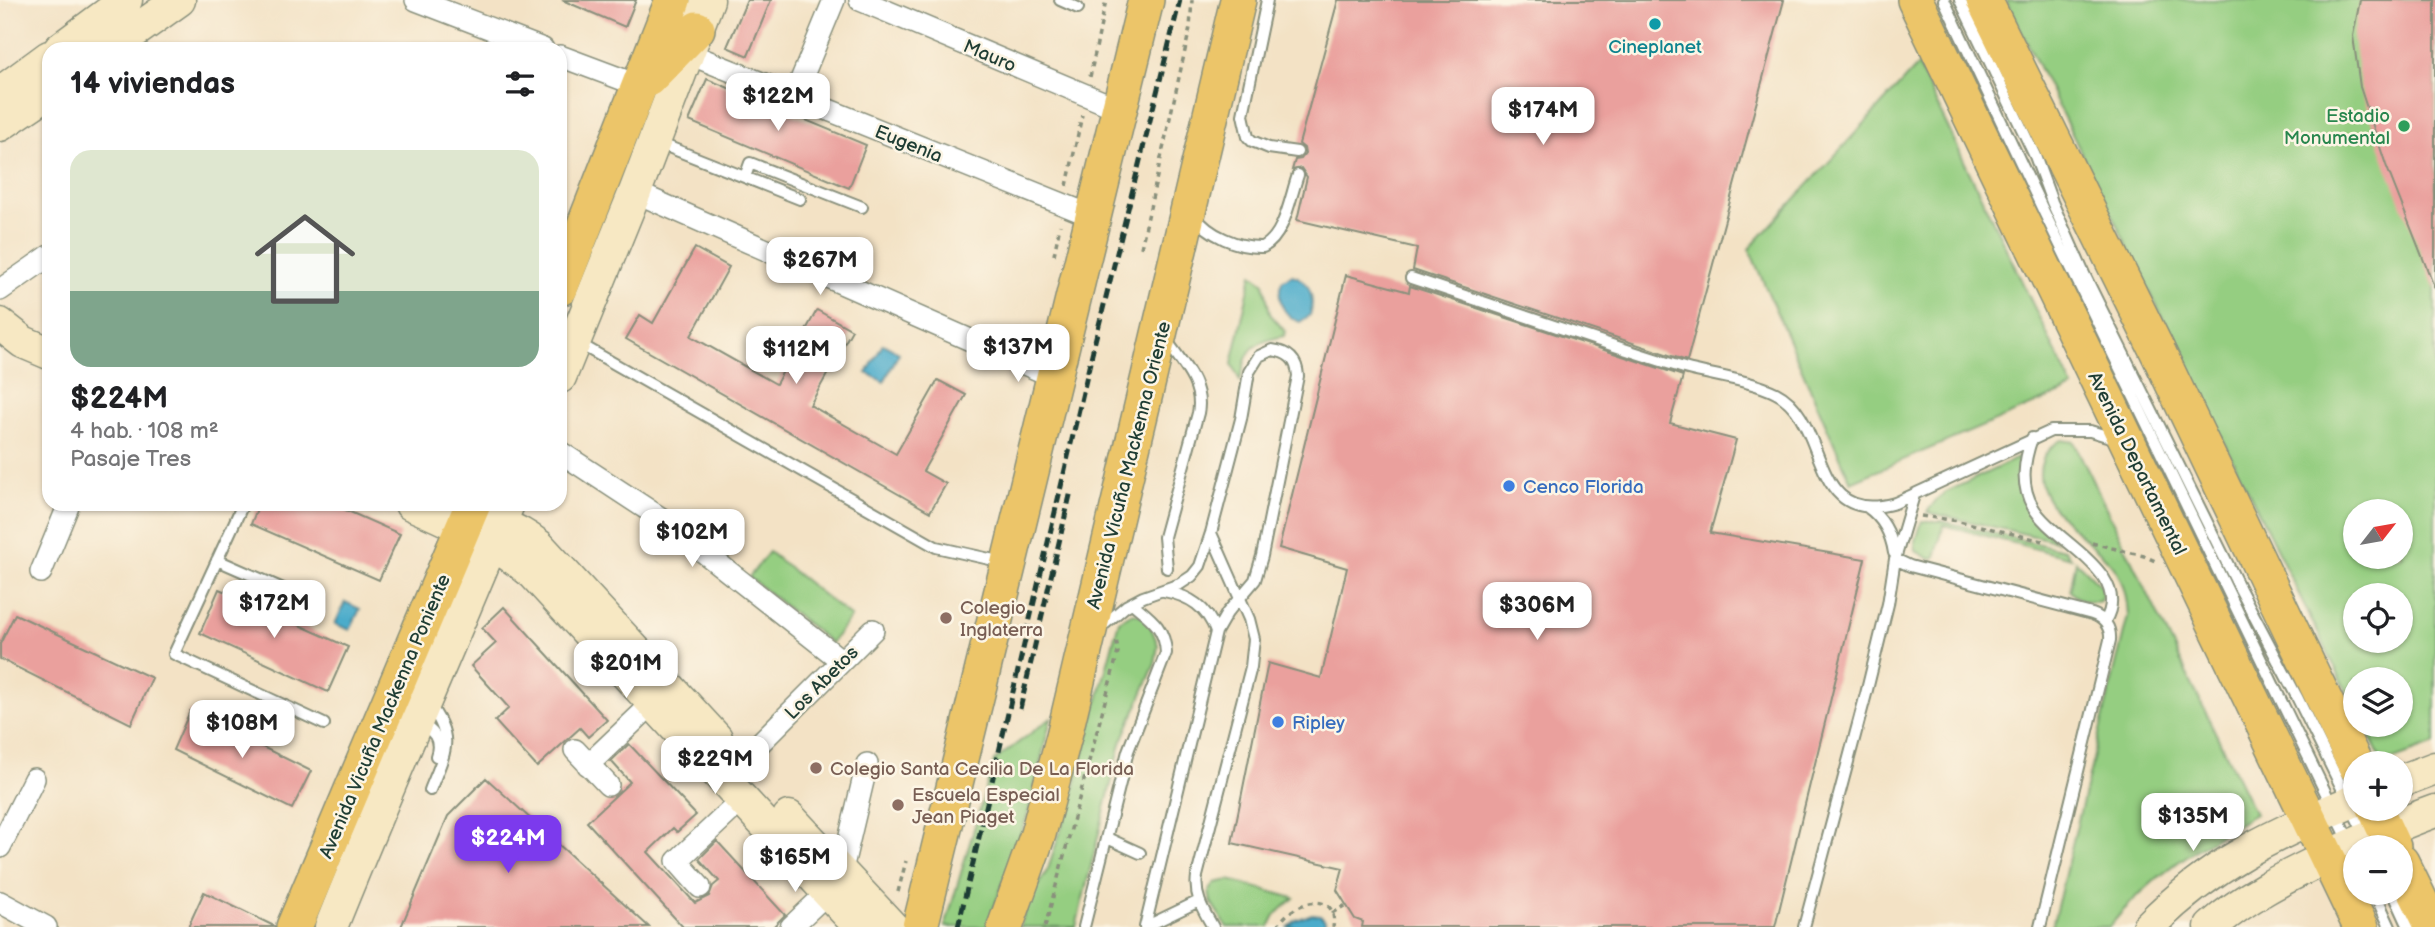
<!DOCTYPE html>
<html lang="es">
<meta charset="utf-8">
<style>
body{margin:0;font-family:"Balsamiq Sans",sans-serif;background:#f6f6f6;color:#202124;height:100vh;display:flex;flex-direction:column;font-size:26px;white-space:nowrap}
*{box-sizing:border-box;margin:0}
p{font-size:23px;color:#757577}
.icon{flex:none;width:38px;height:38px;fill:none;stroke:currentColor;stroke-width:2;stroke-linecap:round;stroke-linejoin:round}
.map{position:relative;flex:1;overflow:hidden}
.side{position:absolute;left:42px;top:42px;width:525px;height:469px;display:flex;flex-direction:column;background:#fff;border-radius:21px;box-shadow:0 2px 5px #0004}
.side>*{flex:none}
.needle{width:46px;rotate:59deg}
.tools{position:absolute;left:2343px;top:499px;display:grid;gap:14px}
.tools a{display:grid;place-items:center;width:70px;height:70px;border-radius:50%;background:#fff;box-shadow:0 2px 5px #0004;font-size:35px}
.price{position:absolute;translate:-50% -60px;padding:0 16px;border-radius:14px;background:#fff;color:#222;font-size:23px;line-height:46px;filter:drop-shadow(0 2px 4px #0008)}
.price::after{content:'';position:absolute;left:50%;top:42px;width:21px;height:16px;margin-left:-10px;background:inherit;clip-path:polygon(0 0,100% 0,50% 100%)}
.price.selected{background:#7c3aed;color:#fff}
ul{padding:0;list-style:none}
li{display:grid;align-content:center;gap:14px;height:371px;padding:0 28px}
li span{display:grid;place-items:center;height:217px;border-radius:21px;color:#555}
li>.icon{margin-inline-start:auto}
span .icon{width:126px;height:126px;fill:#fffc;stroke-width:1}
li b{font-size:30px}
h2{display:flex;justify-content:space-between;align-items:center;height:84px;padding:0 28px;font-size:30px}
.map>svg:first-child{display:block}
.green{fill:#95ce81;stroke:#5a865a;stroke-width:2;fill-rule:evenodd}
.water{fill:#4caccb;stroke:#367480;stroke-width:2}
.building{fill:#eaa09d}
.lines{fill:none;stroke-linecap:round;stroke-linejoin:round}
.lane-casing{stroke:#89907c;stroke-width:14}
.street-casing{stroke:#89907c;stroke-width:24}
.secondary-casing{stroke:#89907c;stroke-width:35}
.primary-casing{stroke:#89907c;stroke-width:38}
.path{stroke:#89907c;stroke-width:3.5;stroke-dasharray:5 5;stroke-linecap:butt}
.lane{stroke:#fff;stroke-width:10}
.street{stroke:#fff;stroke-width:21}
.secondary{stroke:#f7e8c3;stroke-width:32}
.primary{stroke:#ecc569;stroke-width:35}
.rail{stroke:#1f3d34;stroke-width:5;stroke-dasharray:10 5;stroke-linecap:butt}
.culture-dot{fill:#0f9aa8;stroke:#fcf5e5;stroke-width:2.5}
.leisure-dot{fill:#2e9e5b;stroke:#fcf5e5;stroke-width:2.5}
.shop-dot{fill:#3f7fe0;stroke:#fcf5e5;stroke-width:2.5}
.education-dot{fill:#8d6e63;stroke:#fcf5e5;stroke-width:2.5}
.labels{text-anchor:middle;stroke-width:5;stroke-linejoin:round;paint-order:stroke}
.culture-label{font-size:19px;fill:#0d838f;stroke:#fcf5e5}
.street-label{font-size:19px;fill:#1f3d34;stroke:#fcf5e5}
.leisure-label{font-size:19px;fill:#27864d;stroke:#fcf5e5;text-anchor:end}
.shop-label{font-size:19px;fill:#366cbe;stroke:#fcf5e5;text-anchor:start}
.education-label{font-size:19px;fill:#785e54;stroke:#fcf5e5;text-anchor:start}
</style>
<div class="map">
<svg width="2435" height="927" viewBox="0 0 2435 927">
<rect width="100%" height="100%" fill="#fcf5e5"/>
<filter id="ink" filterUnits="userSpaceOnUse"><feTurbulence type="fractalNoise" baseFrequency=".0143" numOctaves="2"/><feDisplacementMap in="SourceGraphic" scale="14" xChannelSelector="R" yChannelSelector="G"/><feConvolveMatrix kernelMatrix="1 2 1 2 8 2 1 2 1" color-interpolation-filters="sRGB"/></filter>
<filter id="wash" filterUnits="userSpaceOnUse"><feTurbulence type="fractalNoise" baseFrequency=".00686" numOctaves="4" result="noise"/><feDisplacementMap in="SourceGraphic" scale="28" xChannelSelector="R" yChannelSelector="G"/><feGaussianBlur stdDeviation="1.57" result="paint"/><feColorMatrix in="noise" values="0 0 0 0 0 0 0 0 0 0 0 0 0 0 0 0 0 1.4 0 .05"/><feComposite in="paint" operator="in"/></filter>
<g filter="url(#wash)">
<rect width="100%" height="100%" fill="#f3e2c5"/>
<!-- green -->
<path class="green" d="M2006 0H2435V744L2383 763 2364 725 2401 724V679H2356L2355 708ZM2356 511H2401V556H2356ZM2356 595H2401V640H2356Z
M1918 65 2073 388 1851 482 1749 249Z
M1252 274 1264 283 1270 314 1285 331 1284 336C1251 344 1248 346 1240 381L1232 364Z
M2061 440 2074 442 2255 814C2198 847 2151 875 2109 927H2052L2128 616C2127 598 2124 580 2112 565 2090 537 2025 502 2043 459 2048 450 2052 445 2061 440Z
M2018 458C2021 480 2017 503 2035 522 2042 529 2050 534 2056 541L1927 512 1937 499 1946 492Z
M1922 521H1942L2064 550 2071 558 1944 525 1935 557 1930 559 1916 551 1915 544Z
M769 552 851 617 831 643 749 577Z
M2076 561 2101 586 2103 593 2100 601C2091 604 2076 599 2070 591Z
M1133 613 1144 616 1150 625 1158 645 1155 664 1121 743 1076 927H1020L1027 904 1048 869 1072 796 1119 621Z
M1051 718 1028 814 987 927H945L994 761Z
M1229 880 1294 898 1275 915 1269 927H1227L1211 902 1209 892 1215 883Z"/>
<!-- water -->
<path class="water" d="M1292 275C1310 279 1315 298 1310 315L1300 322C1282 316 1276 297 1282 281Z
M883 344 899 353 884 382 867 373Z
M345 602 360 609 350 630 335 624Z
M1312 914 1320 915 1325 920V927H1288L1296 920Z"/>
<g id="blocks">
<!-- building -->
<path class="building" d="M562 0H636L625 27Z
M747 0H771L748 56 727 47Z
M1338 0H1784L1687 361 1413 270 1417 248 1297 220 1307 177 1301 168 1292 170 1295 160 1301 159 1305 154 1304 148 1299 144Z
M2360 0H2435V289L2386 165 2360 87 2353 36Z
M707 79 866 145 849 188 689 121Z
M695 248 729 267 691 336 776 384 817 310 852 330 810 405 896 454 938 380 966 395 923 471 946 484 930 512 626 339 640 315 653 323Z
M1346 275 1409 292 1410 286 1683 376 1670 423 1736 440 1710 533 1865 559 1775 927H1362L1363 922 1355 919 1337 890 1343 868 1232 843 1268 663 1321 678 1347 568 1279 548Z
M259 504H332L400 534 379 580 251 524Z
M219 589 348 647 328 692 200 633Z
M504 607 607 720 588 737 580 728 537 767 495 721 509 708 471 666 496 643 482 628Z
M15 614 152 678 131 724 0 659V644Z
M190 711 311 771 292 809 173 750Z
M629 744 696 815 677 832 673 828 648 852 695 903 709 896 713 886 719 881 699 859 717 841 785 915 773 927H683L587 822 630 782 611 761Z
M486 778 649 927H401L448 816Z
M204 892 274 926V927H188Z"/>
</g>
</g>
<g filter="url(#ink)">
<use href="#blocks" fill-opacity="0" stroke="#89907c" stroke-width="2"/>
<g class="lines">
<defs>
<path id="lane" d="M1060 0 1078 8
M1267 0 1243 115 1248 137 1252 141 1269 148 1297 152
M1944 0 2044 212 2350 843
M1960 0 2035 156 2052 202 2085 276 2240 589 2297 697 2365 835
M656 142 800 199
M745 177 750 163 862 207
M1194 215C1208 235 1238 248 1263 247 1285 236 1290 197 1298 175
M1411 278C1502 308 1593 340 1684 368 1713 376 1750 380 1776 393 1830 420 1807 528 1895 503L2051 431H2090L2117 439
M1167 341C1182 363 1204 385 1198 413L1164 537 1167 568
M578 343 936 547 1003 562
M2032 438C2024 461 2020 485 2033 507 2053 542 2134 573 2105 621
M243 504 174 654 324 724
M1867 507C1883 518 1891 533 1894 553
M1211 533 1249 619 1254 639 1251 667 1197 876C1194 896 1203 910 1213 927
M1895 559 1910 566 2092 614C2104 618 2111 627 2110 640L2040 927
M217 560 299 596
M1164 591C1190 596 1207 607 1216 632
M1100 628 1126 606 1143 597 1180 584 1192 576 1200 566 1211 533 1241 419 1249 372 1259 356 1272 350C1288 352 1297 359 1298 376L1262 556 1255 580 1227 613 1216 632 1145 927
M428 703C456 739 445 752 430 790
M418 722C433 730 442 739 436 756
M1107 838 1140 853
M2374 892 2390 927
M2393 892 2409 927
M1084 927 1128 751 1166 653C1165 627 1150 618 1132 603
M1145 927 1199 901
M1804 927 1866 694 1888 604 1895 559 1914 495"/>
<path id="street" d="M416 0 543 49
M860 0 1119 109
M687 53 1092 216
M560 56 640 86
M794 97 834 0
M635 192 1054 377
M0 290 49 256
M560 452 659 517 842 661
M41 572 69 504
M575 750 608 785
M739 764 873 630
M588 765 653 703
M0 847 34 779
M841 874 867 764
M700 887 677 861 743 799
M0 902 46 927
M791 927 828 892"/>
<path id="secondary" d="M60 49 126 0
M110 49 179 0
M0 93 49 57
M0 125 49 92
M0 324 23 342 49 353
M560 377 635 192 708 0
M411 504C455 523 496 542 533 573L860 927
M469 526C500 522 514 527 539 546L716 738
M2401 781 2435 768
M789 817 892 927
M331 927C388 785 450 645 508 504
M2148 927C2211 863 2274 834 2356 800
M2211 927C2247 895 2288 876 2331 855 2365 839 2399 824 2435 811"/>
<path id="primary" d="M1915 0 2361 927
M1984 0 2157 350 2356 766
M648 79 697 29
M560 288 673 0
M2375 808 2393 847
M2401 862 2433 927
M294 927 473 504
M920 927 1146 0
M1005 927 1038 834 1064 736 1238 0"/>
</defs>
<!-- lane casing -->
<use href="#lane" class="lane-casing"/>
<!-- street casing -->
<use href="#street" class="street-casing"/>
<!-- secondary casing -->
<use href="#secondary" class="secondary-casing"/>
<!-- primary casing -->
<use href="#primary" class="primary-casing"/>
<!-- path -->
<path class="path" d="M1090 77 1106 0
M1067 186 1082 115
M1141 248 1190 28 1192 0
M1054 255 1060 225
M560 410 564 401
M1921 516 1959 521 2043 541
M2092 543 2144 556 2155 561
M898 892 906 861
M1332 913 1346 905
M1045 927 1118 652 1116 637
M1278 927C1289 901 1340 888 1333 927"/>
<!-- lane -->
<use href="#lane" class="lane"/>
<!-- street -->
<use href="#street" class="street"/>
<!-- secondary -->
<use href="#secondary" class="secondary"/>
<!-- primary -->
<use href="#primary" class="primary"/>
<!-- rail -->
<path class="rail" d="M1020 709 1071 491
M958 927 1095 341 1180 0"/>
</g>
</g>
<!-- markers -->
<circle class="culture-dot" cx="1655" cy="24" r="7"/>
<circle class="leisure-dot" cx="2404" cy="126" r="7"/>
<g class="shop-dot">
<circle cx="1509" cy="486" r="7"/>
<circle cx="1278" cy="722" r="7"/>
</g>
<g class="education-dot">
<circle cx="946" cy="618" r="7"/>
<circle cx="816" cy="768" r="7"/>
<circle cx="898" cy="805" r="7"/>
</g>
<g class="labels">
<!-- culture labels -->
<g class="culture-label">
<text x="1655" y="53">Cineplanet</text>
</g>
<!-- street labels -->
<g class="street-label">
<text transform="translate(990 55) rotate(23)" y="7">Mauro</text>
<text transform="translate(909 143) rotate(22)" y="7">Eugenia</text>
<text transform="translate(2138 463) rotate(64)" y="7">Avenida Departamental</text>
<text transform="translate(1128 465) rotate(-76)" y="7">Avenida Vicuña Mackenna Oriente</text>
<text transform="translate(821 682) rotate(-45)" y="7">Los Abetos</text>
<text transform="translate(384 716) rotate(-67)" y="7">Avenida Vicuña Mackenna Poniente</text>
</g>
<!-- leisure labels -->
<g class="leisure-label">
<text x="2390" y="122">Estadio<tspan x="2390" dy="22">Monumental</tspan></text>
</g>
<!-- shop labels -->
<g class="shop-label">
<text x="1523" y="493">Cenco Florida</text>
<text x="1292" y="729">Ripley</text>
</g>
<!-- education labels -->
<g class="education-label">
<text x="960" y="614">Colegio<tspan x="960" dy="22">Inglaterra</tspan></text>
<text x="830" y="775">Colegio Santa Cecilia De La Florida</text>
<text x="912" y="801">Escuela Especial<tspan x="912" dy="22">Jean Piaget</tspan></text>
</g>
</g>
</svg>
<div class="tools">
<a><svg class="needle" viewBox="-14 -14 28 28"><path d="M0-13l5 13h-10z" fill="#e53935"/><path d="M0 13l5-13h-10z" fill="#757577"/></svg></a>
<a><svg class="icon" aria-label="locate" viewBox="0 0 24 24"><circle cx="12" cy="12" r="6"/><path d="M12 2v4M12 18v4M2 12h4M18 12h4"/></svg></a>
<a><svg class="icon" aria-label="layers" viewBox="0 0 24 24"><path d="M12 4l9 5-9 5-9-5zM3 14l9 5 9-5"/></svg></a>
<a>+</a>
<a>−</a>
</div>
<b class="price" style="left:778px;top:133px">$122M</b>
<b class="price" style="left:1543px;top:147px">$174M</b>
<b class="price" style="left:820px;top:297px">$267M</b>
<b class="price" style="left:1018px;top:384px">$137M</b>
<b class="price" style="left:796px;top:386px">$112M</b>
<b class="price" style="left:692px;top:569px">$102M</b>
<b class="price" style="left:274px;top:640px">$172M</b>
<b class="price" style="left:1537px;top:642px">$306M</b>
<b class="price" style="left:626px;top:700px">$201M</b>
<b class="price" style="left:242px;top:760px">$108M</b>
<b class="price" style="left:715px;top:796px">$229M</b>
<b class="price" style="left:2193px;top:853px">$135M</b>
<b class="price selected" style="left:508px;top:875px">$224M</b>
<b class="price" style="left:795px;top:894px">$165M</b>
<section class="side">
<h2>14 viviendas<svg class="icon" aria-label="filters" viewBox="0 0 24 24"><path d="M4 7h16M4 17h16"/><circle cx="9" cy="7" r="2"/><circle cx="15" cy="17" r="2"/></svg></h2>
<ul>
<li><span style="background:linear-gradient(#dfe7d0 65%,#7fa58c 0)"><svg class="icon" aria-label="home" viewBox="0 0 24 24"><path d="M3 11l9-7 9 7M6 9v11h12V9"/></svg></span><div><b>$224M</b><p>4 hab. · 108 m²</p><p>Pasaje Tres</p></div></li>
</ul>
</section>
</div>
